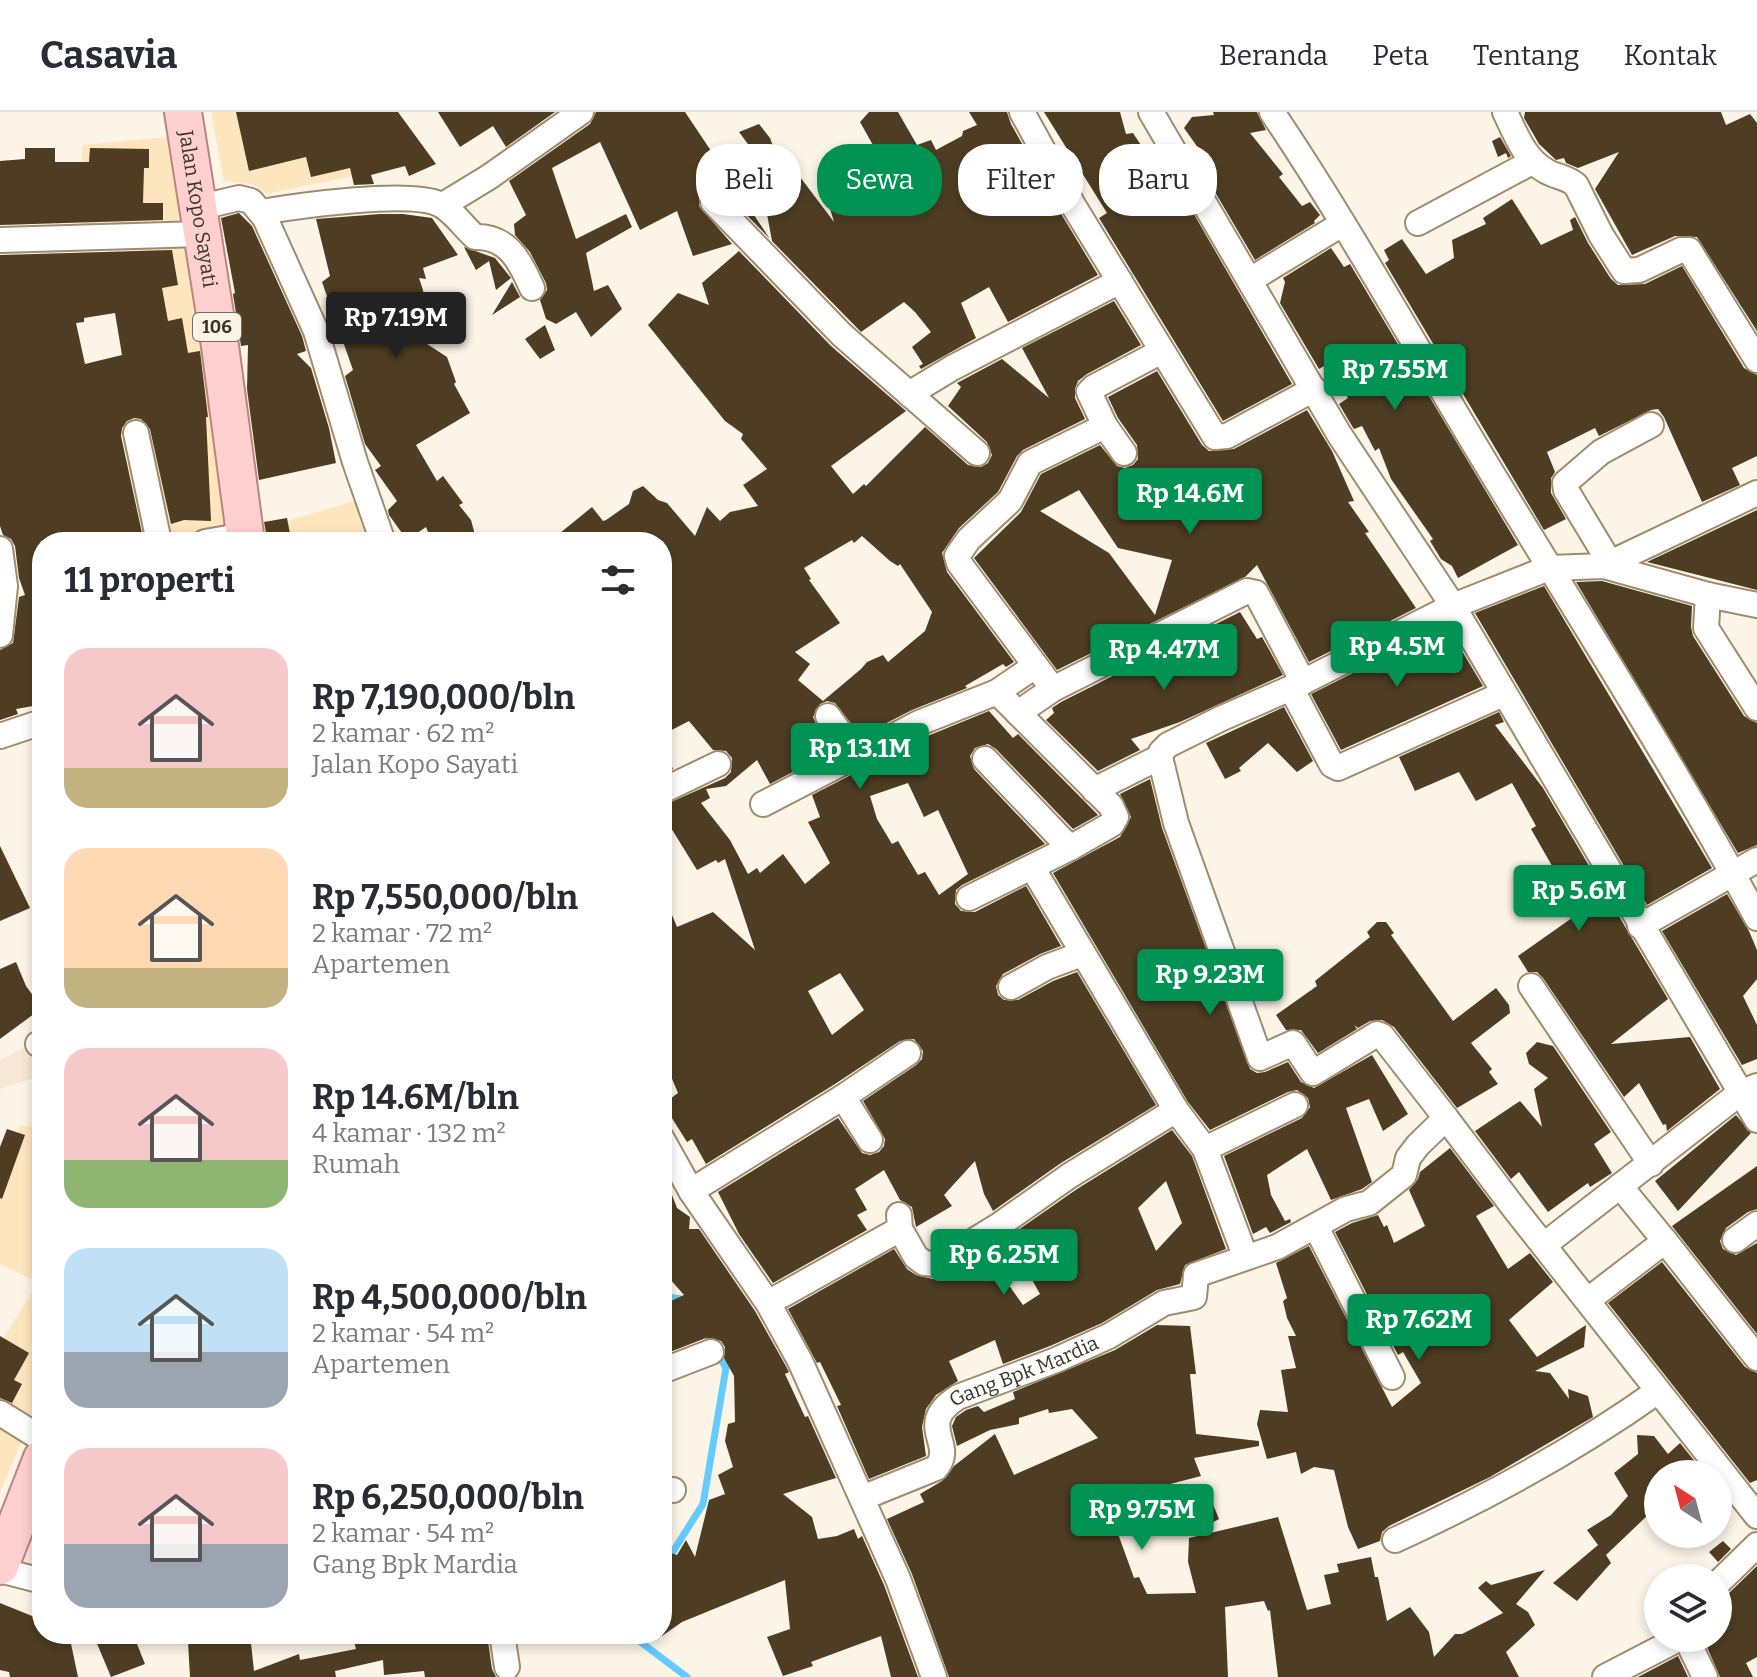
<!DOCTYPE html>
<html lang="id">
<meta charset="utf-8">
<style>
body{margin:0;font-family:Bitter,serif;background:#f7f7f7;color:#2b2b33;height:100vh;display:flex;flex-direction:column;font-size:30px;white-space:nowrap}
*{box-sizing:border-box;margin:0}
p{font-size:26px;color:#7c7c81}
.icon{flex:none;width:44px;height:44px;fill:none;stroke:currentColor;stroke-width:2;stroke-linecap:round;stroke-linejoin:round}
.map{position:relative;flex:1;overflow:hidden}
.panel{position:absolute;left:32px;top:420px;width:640px;height:1112px;display:flex;flex-direction:column;background:#fff;border-radius:32px;box-shadow:0 4px 12px #0003}
.panel>*{flex:none}
.top-card{position:absolute;left:696px;top:32px;width:760px;height:72px;display:flex;gap:16px}
.needle{width:52px;rotate:324deg}
.controls{position:absolute;left:1644px;top:1348px;display:grid;gap:16px}
.controls a{display:grid;place-items:center;width:88px;height:88px;border-radius:50%;background:#fff;box-shadow:0 4px 12px #0003;font-size:40px}
.price{position:absolute;translate:-50% -68px;padding:0 18px;border-radius:8px;background:#009353;color:#fff;font-size:26px;line-height:52px;filter:drop-shadow(0 2px 4px #0008)}
.price::after{content:'';position:absolute;left:50%;top:48px;width:24px;height:18px;margin-left:-12px;background:inherit;clip-path:polygon(0 0,100% 0,50% 100%)}
.price.on{background:#222;color:#fff}
ul{padding:0;list-style:none}
li{display:flex;align-items:center;gap:24px;height:200px;padding:0 32px}
li span{display:grid;place-items:center;flex:none;width:224px;height:160px;border-radius:24px;color:#555}
li>.icon{margin-inline-start:auto}
span .icon{width:96px;height:96px;fill:#fffc;stroke-width:1}
li b{font-size:34px}
h2{display:flex;justify-content:space-between;align-items:center;height:96px;padding:0 32px;font-size:34px}
.pill{padding:0 28px;border-radius:32px;background:#fff;box-shadow:0 4px 12px #0003;font-size:28px;line-height:72px}
.pill.on{background:#009353;color:#fff}
header{display:flex;align-items:center;gap:48px;box-sizing:border-box;height:112px;padding:0 40px;background:#fff;border-bottom:2px solid #e1e1e2}
header strong{font-size:38px}
nav{display:flex;gap:44px;margin-inline-start:auto;font-size:28px}
.map>svg:first-child{display:block}
.built{fill:#fde5be}
.industrial{fill:#f9e7d6}
.education{fill:#fee4de}
.lines{fill:none;stroke-linecap:round;stroke-linejoin:round}
.stream{stroke:#65cafd;stroke-width:7}
.building{fill:#4e3d22;fill-rule:evenodd}
.street-casing{stroke:#9f8c6f;stroke-width:28}
.primary-casing{stroke:#b8857f;stroke-width:40}
.street{stroke:#fff;stroke-width:24}
.primary{stroke:#fdd0cf;stroke-width:36}
.labels{text-anchor:middle;stroke-width:8;stroke-linejoin:round;paint-order:stroke}
.shield{fill:#fcf4e7;stroke:#756d61;stroke-width:2}
.shield-label{font-size:18px;font-weight:bold;fill:#3b3327}
.street-label{font-size:20px;fill:#3b3327;stroke:#fcf4e7}
</style>
<header>
<strong>Casavia</strong>
<nav><a>Beranda</a><a>Peta</a><a>Tentang</a><a>Kontak</a></nav>
</header>
<div class="map">
<svg width="1757" height="1565" viewBox="0 0 1757 1565">
<rect width="100%" height="100%" fill="#fcf4e7"/>
<!-- built -->
<path class="built" d="M211 0H348L388 57 266 82 253 72 224 69Z
M168 25 206 227 234 430H164L141 317 115 316 137 223 125 114 83 120 82 33Z
M359 388 368 430H263L262 416Z
M20 1013 42 1017V1172L0 1152V1072Z
M33 1179 42 1182V1265L30 1309 0 1381V1228H2Z"/>
<!-- industrial -->
<path class="industrial" d="M42 927V963L0 977V948Z"/>
<!-- education -->
<path class="education" d="M42 1374V1469L10 1463Z"/>
<g class="lines">
<!-- stream -->
<path class="stream" d="M662 1184 687 1188
M662 1457 703 1392 726 1256 705 1220
M630 1522 687 1565"/>
</g>
<!-- building -->
<path class="building" d="M236 0H398L436 52 409 64 405 54 371 63 374 72 354 73 350 56 311 65 306 45 249 59Z
M438 0H555L506 35 493 14 460 35Z
M596 0H685L770 127 724 80 710 75 703 79 699 85V94L732 132 693 144 677 99 640 118 600 30 552 56 576 127 626 102 632 115 586 141 594 179 608 173 622 197 591 225 576 200 556 212 546 207 540 188 547 178 546 171 530 140 515 123 514 112 526 103 509 69 590 12Z
M869 0H898L917 33 931 28 936 38 962 24 963 19 977 13 969 0H1007L1011 12 1060 100 1098 163 1008 210 989 175 961 191 976 226 921 257 919 254 923 252 912 235 931 220 915 200 904 190 861 220 772 129 756 43 739 20 759 12 770 26 780 53 788 49 834 110 829 93 861 61 858 54 878 42 860 10Z
M1044 0H1120L1126 22 1133 21 1150 47 1147 49 1161 74 1174 91 1184 85 1292 272 1223 309 1099 106 1107 101Z
M1213 0H1257L1266 18 1250 21 1283 62 1279 65 1302 94 1310 90 1320 103 1314 109 1315 111 1255 148 1192 41 1199 37 1184 16 1192 5 1214 3Z
M1525 0H1721L1726 13 1750 2 1757 11V219L1697 125 1675 124 1632 143 1595 77 1619 40 1578 56 1566 51 1564 46 1556 48 1539 32 1524 6Z
M1500 25 1511 44 1508 46 1506 41 1498 45 1492 29Z
M25 36H55V50H89L90 36 149 37V56H144L143 91H163V108L0 113V49L25 47Z
M1512 87 1541 133 1573 118 1570 108 1575 105 1588 131 1611 167 1618 173 1645 172 1682 154 1744 256 1757 263V344L1732 356 1740 373 1702 390 1664 305 1658 297 1651 298 1599 324 1595 316 1547 340 1555 360 1551 366V381L1566 407 1544 418 1385 151 1389 148 1384 138 1402 127 1426 162 1454 146 1452 128 1486 112 1483 106Z
M239 101 252 114 302 224 306 239 297 242 311 256 329 316 336 351 259 368 247 277 248 233 241 234 233 182 235 181 221 106Z
M380 102H403L432 106 458 143 423 156 426 167 419 166 423 178 430 230 427 232 447 245 456 270 454 272 470 301 416 333 437 369 443 364 463 391 459 393 471 408 474 419 473 430H432L426 415 407 428 389 403 388 398 397 389 375 358 381 354 365 332 345 264 353 258 322 170 330 164 316 107Z
M464 135 495 146 511 166 496 178 489 149 476 158Z
M1331 136 1344 155 1350 152 1518 433 1458 466 1452 454 1441 447 1430 429 1433 427 1391 367 1379 336 1375 339 1362 314 1354 317 1352 314 1339 292 1348 286 1329 251 1319 257 1280 191 1285 170 1283 166Z
M172 138 178 173 162 176 168 209 182 206 188 241 200 239 208 305H206L211 409 184 408 171 412 150 317 141 307 134 306 127 309 122 316 121 324 142 421 139 422 140 430H42V541H33L42 577V589L39 593 16 597 18 602 0 608V538L13 531 19 485 25 483 19 466 15 434 11 427 3 423 0 414V143ZM115 201 122 243 85 252 76 211 84 210V206Z
M739 139 831 234 906 299 831 354 853 382 864 372 866 374 925 315 968 353 981 355 988 351 992 343 987 330 948 294 961 275 957 271 1002 247 1049 286 1022 236 1114 189 1141 233 1087 262 1078 269 1075 277V286L1085 307 1023 338 1017 344 998 380 959 416 942 441 947 460 1014 550 1006 555 1003 552 965 574 967 576 912 598 861 624 835 591 827 589 820 592 813 605 818 616 813 620 827 642 770 672 757 648 726 674 706 677 710 686 701 691 730 728 748 762 757 756 760 761 783 742 805 772 830 751 808 710 820 705 812 683 925 625 989 599 1013 626 1018 622 1098 703 1073 717 996 637 988 632 975 636 970 644 974 657 1045 732 962 773 956 778 955 792 961 799 975 800 1026 774 1061 834 1040 842 1003 862 996 874 998 883 1004 888H1018L1053 869 1077 860 1156 993 1061 1051 993 1099 984 1082 975 1049 944 1083 952 1094 916 1115 912 1095 900 1088 884 1058 855 1077 867 1098 857 1103 867 1118 773 1171 739 1122 718 1080 838 1006 862 1041 870 1043 879 1040 884 1034 885 1027 863 989 916 953 922 947 923 939 914 927 900 929 835 972 706 1052 692 1027 687 1030 663 992 678 981 662 943V779L677 815 713 800 755 838 725 747 718 751 716 748 697 758 671 716 662 721V694L725 666 731 660 732 646 726 639 713 638 689 609 662 623V430H599L591 421 581 430 576 427 549 430 592 395 603 409 606 408 629 392 633 379 643 374 658 388 667 391 695 424 707 395 720 409 730 400 758 394 743 373 767 357 741 327 743 322 725 309 648 213 678 181 709 193 702 171ZM862 424 890 449 898 454 900 452 932 500 925 519 888 550 883 543 867 550 861 557 823 589 798 568 810 552 795 540 840 511 809 468 811 467 804 456 852 428 854 431ZM908 671 924 705 938 698 968 762 939 783 925 760 918 763 898 729 892 732 877 707 870 684ZM840 861 864 898 832 923 808 879Z
M512 170 520 185 492 203Z
M545 213 555 238 540 247 525 227Z
M1157 259 1202 333 1209 339 1234 337 1307 298 1332 339 1354 389 1348 390 1369 420 1365 421 1416 496 1309 550 1257 453 1245 465 1057 558 974 446 1021 400 1041 362 1100 333 1117 354 1125 356 1133 353 1138 347 1137 333 1118 306 1108 285ZM1079 378 1118 436 1172 448 1155 503 1109 441 1040 399Z
M1757 398V478L1647 450Z
M287 406 291 427 268 430 264 410Z
M1602 469 1692 494 1691 515 1693 524 1744 604 1757 611V733L1738 741 1576 470Z
M1544 474 1712 756 1647 793 1475 501Z
M1240 500 1257 527 1262 525 1283 563 1180 610 1131 627 1140 638 1098 659 1046 608 1054 601 1052 596 1061 590 1170 535 1188 546 1200 520Z
M1447 514 1483 574 1341 638 1311 582Z
M1284 595 1313 649 1297 660 1268 631 1239 656 1241 659 1225 667 1206 631Z
M1499 600 1504 610 1495 613 1543 676 1668 887 1611 932 1690 925 1720 977 1667 1019 1666 1012 1663 1013 1639 971 1624 985 1543 866 1537 860H1528L1518 844 1579 801 1531 717 1536 714 1512 671 1476 689 1459 660 1415 679 1399 645Z
M662 634 673 657 662 662Z
M1150 667 1162 716 1250 957 1257 961 1265 960 1288 950 1301 970 1314 976 1372 943 1408 1002 1383 1019 1369 987 1346 996 1372 1070 1362 1077 1331 1088 1307 1037 1267 1063 1271 1083 1285 1109 1290 1107 1291 1110 1270 1121 1266 1115 1253 1122 1224 1044 1302 1006 1310 995 1308 986 1297 978 1288 980 1210 1018 1188 990 1053 761 1120 725 1131 705 1120 682Z
M0 734 30 796 0 809Z
M1727 782 1749 819 1757 838V867L1743 884 1757 913V947L1742 953 1662 819Z
M1377 810H1386L1394 821 1391 823 1453 909 1496 876 1509 893 1510 901 1471 931 1492 957 1489 960 1498 972 1457 996 1394 915 1382 908 1370 909 1358 916 1354 913 1357 917 1318 941 1301 918H1286L1276 903 1317 874 1315 869 1370 825 1367 820Z
M16 850 26 874 42 896 0 927V857Z
M1537 930 1553 934 1611 1020 1594 1032 1612 1061 1590 1075 1588 1071 1548 1100 1519 1060 1511 1067 1475 1019 1520 989 1542 1015 1534 977 1548 966 1529 952 1526 941Z
M1736 1003 1751 1021 1678 1099 1655 1069Z
M7 1017 25 1023 2 1087 0 1086V1035Z
M1172 1018 1192 1044 1226 1137 1185 1153 1180 1172 1157 1178 1102 1211 1050 1234 1003 1252 995 1228 949 1249 958 1269 936 1283 926 1297 922 1315 926 1344 869 1367 837 1294 841 1293 820 1250 817 1251 788 1197 894 1137 907 1157 916 1163 933 1167 944 1165 985 1140 1023 1193 1040 1182 1008 1125 1077 1077ZM1166 1069 1182 1111 1156 1139 1138 1096Z
M1450 1036 1494 1094 1476 1104 1508 1157 1530 1141 1553 1170 1509 1208 1537 1245 1586 1213 1584 1235 1535 1259 1550 1261 1569 1287 1568 1277 1588 1284 1593 1305 1490 1365 1389 1414 1382 1420 1380 1429 1358 1437 1348 1415 1334 1358 1314 1355 1301 1362 1296 1340 1267 1347 1257 1312 1260 1298 1288 1300 1281 1258 1296 1256 1288 1224H1296L1287 1206 1283 1189 1287 1186 1276 1151 1309 1134 1392 1295 1421 1271 1403 1240 1398 1243 1335 1120 1352 1111 1378 1103 1384 1115 1387 1113 1394 1131 1425 1114 1409 1078 1418 1067 1420 1060Z
M1757 1054V1097L1748 1100 1726 1116 1720 1129 1723 1137 1736 1143 1757 1131V1222L1672 1114Z
M663 1060 677 1096 690 1105 689 1117H699L755 1199 787 1256 789 1260 785 1262 805 1305 808 1304 836 1366 783 1382 812 1405 818 1427 837 1424 854 1417 858 1427 862 1424 884 1473 918 1565H891L881 1524 811 1550 813 1554 783 1564 767 1525 790 1517 785 1468 682 1510 662 1524V1438L677 1443 686 1428 695 1445 709 1388 725 1382 718 1363 733 1355 725 1329 728 1312 735 1310 734 1264 724 1246 725 1235 721 1229 706 1226 662 1243V1193L684 1183 662 1158Z
M1662 1150 1745 1255 1757 1261V1368L1750 1371 1608 1191Z
M1157 1213 1190 1214 1196 1262H1190L1196 1322 1259 1329V1334L1194 1346 1201 1364 1151 1377 1157 1402 1117 1419 1134 1466 1139 1465 1147 1482 1196 1481 1188 1450 1189 1426 1278 1405 1307 1498 1331 1492 1324 1463 1339 1460 1337 1452 1371 1445 1375 1465H1378L1387 1509 1410 1495 1429 1520 1434 1545 1455 1522H1462L1503 1501 1478 1476 1486 1469 1491 1473 1545 1458 1516 1492 1528 1500 1535 1513 1506 1540 1519 1565H1278L1270 1498 1268 1499 1264 1489 1225 1495 1228 1565H949L912 1462 887 1407 924 1390 920 1382 942 1369 954 1354 995 1322 1014 1363 1098 1326 1072 1297 1049 1301 1048 1297 1019 1306V1312L990 1318 957 1334 952 1314 956 1305 966 1298 978 1294 984 1300 1015 1287 1013 1280 1115 1238Z
M0 1224 29 1241 14 1268 22 1272 12 1291 0 1286Z
M1637 1323 1654 1324 1668 1342 1680 1331 1705 1362H1658V1409L1649 1402 1606 1443 1611 1451 1577 1489 1553 1471 1598 1433 1587 1418 1611 1403 1628 1384 1614 1361 1638 1342Z
M1212 1390 1219 1407 1190 1423 1191 1394Z
M1723 1429 1731 1437 1718 1450 1709 1440Z
M1757 1454V1545L1746 1551 1753 1565H1720L1703 1526H1718V1486L1728 1482Z
M0 1491 42 1508V1522H69L78 1565H10L9 1560 0 1558Z
M93 1522H133L145 1552 111 1565Z
M250 1522 254 1559 299 1542 300 1548 356 1537 352 1522H487L492 1557 496 1565H425L424 1559 384 1563 383 1548 335 1559 336 1565H190L188 1530 222 1528V1525Z
M1678 1544 1688 1565H1638Z"/>
<g class="lines">
<defs>
<g id="street">
<path d="M1022 0 1073 93 1215 325 1227 324 1314 277"/>
<path d="M1151 0 1339 322 1453 494 1757 1008"/>
<path d="M1272 0C1350 116 1417 238 1490 358 1580 506 1674 653 1757 806"/>
<path d="M1505 0C1515 21 1525 48 1546 59 1556 65 1567 65 1576 73L1601 123 1624 159 1639 158 1681 138H1689L1757 248"/>
<path d="M713 90 842 223 977 341"/>
<path d="M443 93 489 65 581 0"/>
<path d="M197 96 239 86 251 89 265 106 316 219 355 350 383 430"/>
<path d="M261 100C297 94 409 78 439 92 452 98 464 115 475 125 508 124 520 149 532 176"/>
<path d="M1418 111 1532 50"/>
<path d="M0 128 201 122"/>
<path d="M1250 168 1342 112"/>
<path d="M909 282 952 256 1120 169"/>
<path d="M136 321 159 430"/>
<path d="M1124 341 1105 314 1089 280 1094 275 1162 239"/>
<path d="M205 430 245 423"/>
<path d="M0 437 5 474 0 523"/>
<path d="M1610 451 1566 378 1565 371 1601 340 1651 313"/>
<path d="M1604 454 1757 381"/>
<path d="M1708 483 1706 516 1757 596"/>
<path d="M1291 576 1332 653 1338 656 1503 582"/>
<path d="M1053 577 959 451 957 444 969 427 1010 389 1030 351 1105 314"/>
<path d="M1018 601 1053 577 1247 479 1256 481 1303 570"/>
<path d="M828 604 858 645"/>
<path d="M0 624 42 610"/>
<path d="M985 647 1070 736"/>
<path d="M1094 678 1160 645 1161 640 1168 633 1220 607 1291 576 1453 494 1549 456 1604 454 1708 483 1757 493"/>
<path d="M662 679 718 652"/>
<path d="M763 692 919 611 997 580 1035 554"/>
<path d="M1032 755 1176 998 1205 1037 1241 1133"/>
<path d="M969 786 1070 736 1112 712 1116 705 1111 694 997 580"/>
<path d="M1640 814 1757 748"/>
<path d="M1531 874 1651 1052"/>
<path d="M1011 875 1047 855 1082 842"/>
<path d="M38 932 42 930"/>
<path d="M843 985 870 1028"/>
<path d="M1446 1006 1514 1096 1757 1404"/>
<path d="M662 1027 691 1079 768 1191 800 1249 898 1467 934 1565"/>
<path d="M1205 1037 1295 993"/>
<path d="M1620 1074 1665 1129"/>
<path d="M691 1079 843 985 908 941"/>
<path d="M899 1103 900 1117 916 1145 924 1151 936 1152 998 1114 1069 1064 1176 998"/>
<path d="M1316 1115 1392 1265"/>
<path d="M1735 1128 1757 1112"/>
<path d="M1544 1133 1740 981 1757 974"/>
<path d="M1588 1188 1665 1129 1757 1246"/>
<path d="M768 1191 900 1117"/>
<path d="M662 1259 711 1240"/>
<path d="M0 1301 42 1327"/>
<path d="M662 1378H673"/>
<path id="s1" d="M862 1386 936 1356C957 1332 914 1313 958 1285L1056 1248 1109 1224 1164 1191 1194 1185 1196 1163 1277 1135 1346 1097 1369 1091 1404 1063 1408 1046 1418 1033 1446 1006 1382 924 1377 922 1313 961 1293 931 1260 946 1176 711 1160 645"/>
<path d="M1395 1428C1487 1386 1575 1338 1658 1279"/>
<path d="M0 1458 42 1469"/>
<path d="M1718 1471 1757 1433"/>
<path d="M502 1522 507 1555"/>
<path d="M1686 1526 1705 1565"/>
<path d="M1605 1565 1680 1526"/>
</g>
<g id="primary">
<path id="s2" d="M183 0 220 234 246 430"/>
<path d="M0 1454 42 1346"/>
</g>
</defs>
<!-- street casing -->
<use href="#street" class="street-casing"/>
<!-- primary casing -->
<use href="#primary" class="primary-casing"/>
<!-- street -->
<use href="#street" class="street"/>
<!-- primary -->
<use href="#primary" class="primary"/>
</g>
<g class="labels">
<!-- shield labels -->
<rect class="shield" x="193" y="201" width="48" height="28" rx="6"/>
<g class="shield-label">
<text x="217" y="221">106</text>
</g>
<!-- street labels -->
<g class="street-label">
<text dy="7" stroke="none"><textPath href="#s2" startOffset="98">Jalan Kopo Sayati</textPath></text>
<text dy="7" stroke="none"><textPath href="#s1" startOffset="232">Gang Bpk Mardia</textPath></text>
</g>
</g>
</svg>
<div class="controls">
<a><svg class="needle" viewBox="-14 -14 28 28"><path d="M0-13l5 13h-10z" fill="#e53935"/><path d="M0 13l5-13h-10z" fill="#7c7c81"/></svg></a>
<a><svg class="icon" aria-label="layers" viewBox="0 0 24 24"><path d="M12 4l9 5-9 5-9-5zM3 14l9 5 9-5"/></svg></a>
</div>
<b class="price on" style="left:396px;top:248px">Rp 7.19M</b>
<b class="price" style="left:1395px;top:300px">Rp 7.55M</b>
<b class="price" style="left:1190px;top:424px">Rp 14.6M</b>
<b class="price" style="left:1397px;top:577px">Rp 4.5M</b>
<b class="price" style="left:1164px;top:580px">Rp 4.47M</b>
<b class="price" style="left:860px;top:679px">Rp 13.1M</b>
<b class="price" style="left:1579px;top:821px">Rp 5.6M</b>
<b class="price" style="left:1210px;top:905px">Rp 9.23M</b>
<b class="price" style="left:1004px;top:1185px">Rp 6.25M</b>
<b class="price" style="left:1419px;top:1250px">Rp 7.62M</b>
<b class="price" style="left:1142px;top:1440px">Rp 9.75M</b>
<div class="top-card">
<a class="pill">Beli</a>
<a class="pill on">Sewa</a>
<a class="pill">Filter</a>
<a class="pill">Baru</a>
</div>
<section class="panel">
<h2>11 properti<svg class="icon" aria-label="filters" viewBox="0 0 24 24"><path d="M4 7h16M4 17h16"/><circle cx="9" cy="7" r="2"/><circle cx="15" cy="17" r="2"/></svg></h2>
<ul>
<li><span style="background:linear-gradient(#f6c9c9 75%,#c2b280 0)"><svg class="icon" aria-label="home" viewBox="0 0 24 24"><path d="M3 11l9-7 9 7M6 9v11h12V9"/></svg></span><div><b>Rp 7,190,000/bln</b><p>2 kamar · 62 m²</p><p>Jalan Kopo Sayati</p></div></li>
<li><span style="background:linear-gradient(#ffd9b3 75%,#c2b280 0)"><svg class="icon" aria-label="home" viewBox="0 0 24 24"><path d="M3 11l9-7 9 7M6 9v11h12V9"/></svg></span><div><b>Rp 7,550,000/bln</b><p>2 kamar · 72 m²</p><p>Apartemen</p></div></li>
<li><span style="background:linear-gradient(#f6c9c9 70%,#8fb573 0)"><svg class="icon" aria-label="home" viewBox="0 0 24 24"><path d="M3 11l9-7 9 7M6 9v11h12V9"/></svg></span><div><b>Rp 14.6M/bln</b><p>4 kamar · 132 m²</p><p>Rumah</p></div></li>
<li><span style="background:linear-gradient(#bfe0f5 65%,#9aa5b1 0)"><svg class="icon" aria-label="home" viewBox="0 0 24 24"><path d="M3 11l9-7 9 7M6 9v11h12V9"/></svg></span><div><b>Rp 4,500,000/bln</b><p>2 kamar · 54 m²</p><p>Apartemen</p></div></li>
<li><span style="background:linear-gradient(#f6c9c9 60%,#9aa5b1 0)"><svg class="icon" aria-label="home" viewBox="0 0 24 24"><path d="M3 11l9-7 9 7M6 9v11h12V9"/></svg></span><div><b>Rp 6,250,000/bln</b><p>2 kamar · 54 m²</p><p>Gang Bpk Mardia</p></div></li>
</ul>
</section>
</div>
